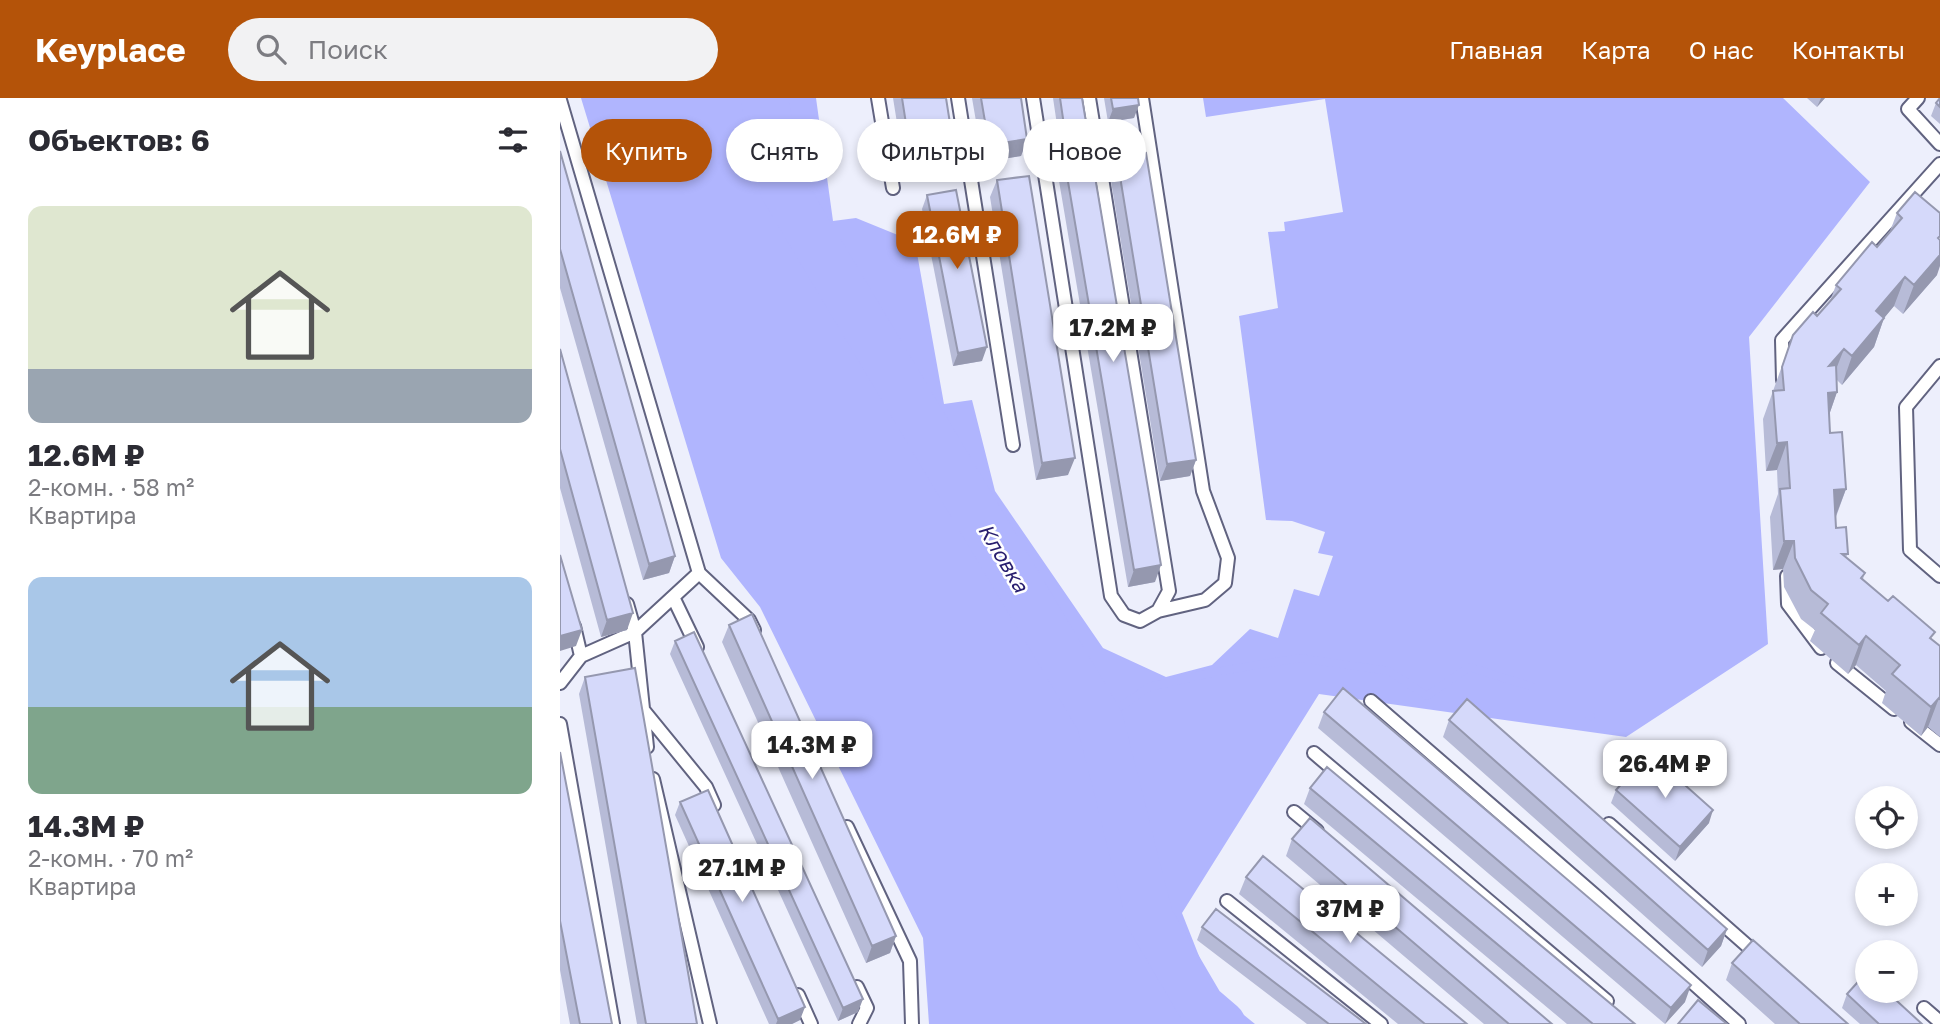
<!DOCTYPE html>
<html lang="ru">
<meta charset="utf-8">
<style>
body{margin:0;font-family:"Golos Text",sans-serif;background:#f2f2f3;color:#2b2b33;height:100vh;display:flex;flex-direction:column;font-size:26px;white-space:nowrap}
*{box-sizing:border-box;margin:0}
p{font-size:23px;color:#7c7c81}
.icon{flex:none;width:38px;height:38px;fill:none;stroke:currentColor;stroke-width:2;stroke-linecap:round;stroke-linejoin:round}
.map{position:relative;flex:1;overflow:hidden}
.details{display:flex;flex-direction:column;background:#fff;width:560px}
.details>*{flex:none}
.guide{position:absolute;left:21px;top:21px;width:665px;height:63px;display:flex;gap:14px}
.fabs{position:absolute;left:1295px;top:688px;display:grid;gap:14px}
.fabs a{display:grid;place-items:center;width:63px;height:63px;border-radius:50%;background:#fff;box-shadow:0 4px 10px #0003;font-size:35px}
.price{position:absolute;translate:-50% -60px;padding:0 16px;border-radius:14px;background:#fff;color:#222;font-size:23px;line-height:46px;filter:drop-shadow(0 2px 4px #0008)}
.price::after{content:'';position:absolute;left:50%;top:42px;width:21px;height:16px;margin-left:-10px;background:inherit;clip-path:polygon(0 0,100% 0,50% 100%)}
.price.on{background:#b45309;color:#fff}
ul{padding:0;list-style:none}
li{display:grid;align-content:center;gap:14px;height:371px;padding:0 28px}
li span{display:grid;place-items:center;height:217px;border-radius:14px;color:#555}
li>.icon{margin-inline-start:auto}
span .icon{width:126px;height:126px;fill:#fffc;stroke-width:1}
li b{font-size:30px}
h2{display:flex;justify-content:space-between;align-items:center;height:84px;padding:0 28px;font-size:30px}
.tag{padding:0 24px;border-radius:32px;background:#fff;box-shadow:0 4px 10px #0003;font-size:24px;line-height:63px}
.tag.on{background:#b45309;color:#fff}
header{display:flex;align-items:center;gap:42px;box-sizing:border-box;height:98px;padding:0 35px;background:#b45309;color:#fff}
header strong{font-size:33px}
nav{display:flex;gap:38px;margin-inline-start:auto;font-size:24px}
.search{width:490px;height:63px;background:#f2f2f3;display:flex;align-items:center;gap:18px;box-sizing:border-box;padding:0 24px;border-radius:38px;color:#7c7c81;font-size:26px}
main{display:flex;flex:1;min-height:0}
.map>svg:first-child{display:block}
.forest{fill:#b0b5fe}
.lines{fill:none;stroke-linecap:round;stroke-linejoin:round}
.stream{stroke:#b0b5fe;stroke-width:8}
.river{stroke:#b0b5fe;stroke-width:47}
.lane-casing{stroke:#616380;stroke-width:16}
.lane{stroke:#fff;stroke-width:12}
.wall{fill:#b7bbd7}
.shaded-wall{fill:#9598af}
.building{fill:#d5d9fa;stroke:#9598af;stroke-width:2}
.labels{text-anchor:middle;stroke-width:5;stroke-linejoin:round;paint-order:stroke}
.water-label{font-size:21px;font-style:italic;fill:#281e6f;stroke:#fff}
</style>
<header>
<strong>Keyplace</strong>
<div class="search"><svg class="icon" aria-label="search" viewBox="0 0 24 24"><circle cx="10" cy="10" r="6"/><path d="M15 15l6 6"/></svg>Поиск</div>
<nav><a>Главная</a><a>Карта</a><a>О нас</a><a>Контакты</a></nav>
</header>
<main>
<section class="details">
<h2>Объектов: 6<svg class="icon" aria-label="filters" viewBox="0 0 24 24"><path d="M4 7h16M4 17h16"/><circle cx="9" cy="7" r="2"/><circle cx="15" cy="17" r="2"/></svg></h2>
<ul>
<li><span style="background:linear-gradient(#dfe7d0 75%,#9aa5b1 0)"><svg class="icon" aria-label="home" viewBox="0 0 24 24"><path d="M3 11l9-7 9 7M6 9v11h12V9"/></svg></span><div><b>12.6M ₽</b><p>2-комн. · 58 m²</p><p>Квартира</p></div></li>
<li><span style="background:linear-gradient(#a9c7e8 60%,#7fa58c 0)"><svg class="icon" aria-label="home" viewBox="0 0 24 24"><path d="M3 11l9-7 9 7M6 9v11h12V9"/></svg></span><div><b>14.3M ₽</b><p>2-комн. · 70 m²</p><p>Квартира</p></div></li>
</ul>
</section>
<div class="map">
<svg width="1380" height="926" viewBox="0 0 1380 926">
<rect width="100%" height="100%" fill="#edeffc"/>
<!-- forest -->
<path class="forest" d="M21 0H256L273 123 296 120 355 144 384 306 412 302 435 393 543 550 606 579 652 567 690 531 718 540 734 491 759 498 773 458 758 455 765 434 732 423 706 422 679 218 718 210 708 134 725 133 724 124 783 114 765 1 646 19 643 0H1223L1310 84 1189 239 1208 546 1066 639 759 596 622 815 652 891 695 926H369L363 840 200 509 161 460Z"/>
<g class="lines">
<!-- stream -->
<path class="stream" d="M540 623 589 589 655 574 739 560 829 573 867 598 909 569 973 589 1031 618"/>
<!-- river -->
<path class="river" d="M204 0 223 90 540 623 590 821 641 908 662 926"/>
<defs>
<path id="lane" d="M318 0 333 90
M398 0 453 347
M473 0 551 498 564 517 580 523 598 513 609 493 529 0
M582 0 643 393 668 460 665 485 645 502 598 513
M1358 0 1348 11 1380 46
M0 2 139 475 75 534 87 649
M1380 268 1346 309 1350 452 1380 478
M1223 282 1222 242 1380 66
M139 475 189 522 194 532
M1227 478 1228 506 1261 550
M113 499 137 549
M21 558 75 534 67 506
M1277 565 1334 611
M0 585 21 558 14 528
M811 603 1037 799 1179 926
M84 613 146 689 154 707
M1351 624 1380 647
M0 626 53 926
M754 655 1047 903
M93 681 150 926
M734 714 757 733
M1049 726 1200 859
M287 729 350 863 352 926
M667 803 821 926
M297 889 307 910 299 926
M238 897 251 926
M1364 910 1380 924"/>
</defs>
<!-- lane casing -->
<use href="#lane" class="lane-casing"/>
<!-- lane -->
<use href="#lane" class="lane"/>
</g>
<!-- wall -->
<path class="wall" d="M333 0H386L389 73 346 81Z
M412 0H461L467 41 461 58 423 64Z
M493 0H522L527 30 522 44 500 47Z
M544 0H578L574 20 548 24Z
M1247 0H1265L1257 9Z
M1380 0V26L1371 18 1376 5Z
M0 53 115 458 109 475 83 482 0 190Z
M557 60 636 362 630 378 600 383 550 77Z
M505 66 595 484 568 489 499 83Z
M437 82 508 377 476 382 430 99Z
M1355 94 1377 177 1343 216 1334 208 1324 220 1314 249 1282 287 1277 282V294L1269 317 1270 335 1286 391 1276 419V430L1288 456 1286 459 1305 475 1303 481 1380 548V639L1368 629 1361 638 1322 605 1326 593 1296 567 1288 576 1250 543 1255 532 1241 521 1224 489 1223 471 1213 472 1210 419 1218 396 1217 372 1206 373 1203 321 1233 237 1257 218 1270 203 1276 187 1317 149 1330 133 1337 115Z
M367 97 422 263 393 268 362 111Z
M0 251 67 532 41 539 0 390Z
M169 527 336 838 330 855 306 865 162 544Z
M115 543 298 914 278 923 110 556Z
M25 579 137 926H77L19 596Z
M764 614 1125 904 1105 926 758 630Z
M889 622 1167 831 1161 848 1142 869 883 639Z
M0 654 52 926H10L0 872Z
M750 690 1075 926H1007L744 706Z
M1056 692 1149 725 1115 763 1051 705Z
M120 704 240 922 232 926H209L115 717Z
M732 741 992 926H924L726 758Z
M686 779 907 926H838L679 796Z
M642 829 806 926H747L637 842Z
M1172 865 1288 926H1215L1166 882Z
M1287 896 1362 926H1300L1282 910Z"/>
<!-- shaded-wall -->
<path class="shaded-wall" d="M1261 0H1265L1257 9Z
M579 7 574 20 548 24 553 11Z
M527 30 522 44 500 47 505 34Z
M467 41 461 58 423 64 429 47Z
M395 57 389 73 346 81 352 64Z
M1380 157V168L1377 177 1343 216 1354 187Z
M1345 179 1334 208 1306 242 1316 213Z
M1324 220 1314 249 1282 287 1292 258Z
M427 249 422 263 393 268 398 255Z
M1284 251 1273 279 1269 268Z
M1277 294 1267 323 1268 295Z
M1227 344 1217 372 1206 373 1217 345Z
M515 360 508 377 476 382 482 365Z
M636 362 630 378 600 383 607 366Z
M1286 391 1275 420 1274 392Z
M1224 443H1234L1223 471 1213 472Z
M115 458 109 475 83 482 89 466Z
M601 467 595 484 568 489 574 472Z
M73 515 67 532 41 539 47 522Z
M22 532 16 548 0 553V538Z
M1306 538 1296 567 1288 576 1299 547Z
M1379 600 1368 629 1361 638 1371 609Z
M1153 712 1149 725 1115 763 1120 749Z
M1167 831 1161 848 1142 869 1148 852Z
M336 838 330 855 306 865 312 848Z
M1131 887 1125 904 1105 926 1111 910Z
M303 901 298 914 278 923 283 910Z
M245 909 240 922 232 926H216L218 921Z"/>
<!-- building -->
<path class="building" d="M342 0H386L395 57 352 64Z
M421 0H461L467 41 429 47Z
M500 0H522L527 30 505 34Z
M551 0H578L579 7 553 11Z
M1380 0V9L1376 5Z
M0 53 115 458 89 466 0 151Z
M586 55 636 362 607 366 557 60Z
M532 61 601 467 574 472 505 66Z
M469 78 515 360 482 365 437 82Z
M396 92 427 249 398 255 367 97Z
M1355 94 1380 115V138L1378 140 1380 142V157L1354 187 1345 179 1316 213 1324 220 1292 258 1284 251 1269 268 1276 267 1277 294 1268 295 1270 335 1282 334 1286 391 1274 392 1276 430 1286 429 1288 456H1282L1305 475 1301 480 1328 503 1333 498 1375 534 1370 540 1380 548V601L1379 600 1371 609 1332 576 1340 567 1306 538 1299 547 1261 515 1268 506 1251 492 1235 460 1234 443H1224L1220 391 1230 390 1227 344 1217 345 1213 293 1224 292 1222 269 1233 237 1253 214 1257 218 1281 191 1276 187 1312 144 1317 149 1342 120 1337 115Z
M0 251 73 515 47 522 0 351Z
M0 457 22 532 0 538Z
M192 516 336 838 312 848 169 527Z
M134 534 303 901 283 910 115 543Z
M75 570 137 926H86L25 579Z
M783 590 1131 887 1111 910 764 614Z
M907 601 1167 831 1148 852 889 622Z
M0 654 52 926H20L0 823Z
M1089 655 1153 712 1120 749 1056 692Z
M767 669 1075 926H1033L750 690Z
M148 692 245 909 218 921 120 704Z
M750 720 992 926H949L732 741Z
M703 758 907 926H865L686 779Z
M656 811 806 926H769L642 829Z
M1193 842 1288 926H1240L1172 865Z
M1306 875 1307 892H1325L1362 926H1319L1287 896Z
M1138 902 1167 926H1118Z"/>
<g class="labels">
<!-- water labels -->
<g class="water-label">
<text transform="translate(443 460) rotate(59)" y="7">Кловка</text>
</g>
</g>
</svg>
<div class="fabs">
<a><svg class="icon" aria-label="locate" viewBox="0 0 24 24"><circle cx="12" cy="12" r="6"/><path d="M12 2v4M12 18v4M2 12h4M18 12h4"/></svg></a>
<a>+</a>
<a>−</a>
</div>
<b class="price on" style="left:397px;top:173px">12.6M ₽</b>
<b class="price" style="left:553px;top:266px">17.2M ₽</b>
<b class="price" style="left:252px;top:683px">14.3M ₽</b>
<b class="price" style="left:1105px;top:702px">26.4M ₽</b>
<b class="price" style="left:182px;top:806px">27.1M ₽</b>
<b class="price" style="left:790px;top:847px">37M ₽</b>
<div class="guide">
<a class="tag on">Купить</a>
<a class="tag">Снять</a>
<a class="tag">Фильтры</a>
<a class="tag">Новое</a>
</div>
</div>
</main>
